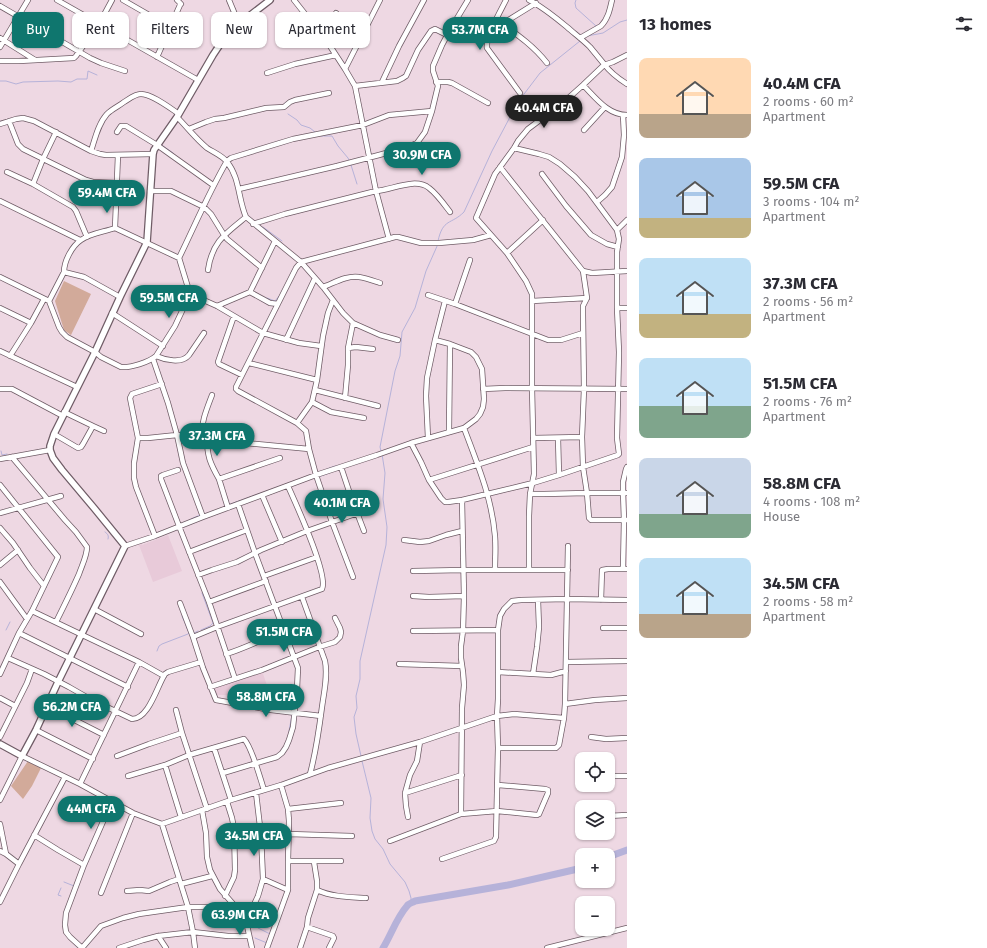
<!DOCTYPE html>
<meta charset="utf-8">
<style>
body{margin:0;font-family:"Fira Sans",sans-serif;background:#f7f7f7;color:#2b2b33;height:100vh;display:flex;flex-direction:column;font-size:15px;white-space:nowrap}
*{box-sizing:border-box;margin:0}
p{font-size:13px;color:#7c7c81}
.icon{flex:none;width:22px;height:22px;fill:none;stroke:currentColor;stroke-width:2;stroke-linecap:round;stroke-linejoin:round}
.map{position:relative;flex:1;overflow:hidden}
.details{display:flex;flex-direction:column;background:#fff;width:360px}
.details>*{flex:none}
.guide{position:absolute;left:12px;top:12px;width:380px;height:36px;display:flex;gap:8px}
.tools{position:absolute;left:575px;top:752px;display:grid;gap:8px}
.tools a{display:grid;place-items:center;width:40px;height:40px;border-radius:8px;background:#fff;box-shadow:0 1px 3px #0004;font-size:20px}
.price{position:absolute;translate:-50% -34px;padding:0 9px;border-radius:14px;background:#0f766e;color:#fff;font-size:13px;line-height:26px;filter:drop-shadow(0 1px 2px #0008)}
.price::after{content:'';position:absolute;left:50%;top:24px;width:12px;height:9px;margin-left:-6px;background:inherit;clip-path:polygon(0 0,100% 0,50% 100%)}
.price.active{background:#222;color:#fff}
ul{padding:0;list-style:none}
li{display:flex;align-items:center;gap:12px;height:100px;padding:0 12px}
li span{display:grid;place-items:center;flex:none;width:112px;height:80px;border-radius:8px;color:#555}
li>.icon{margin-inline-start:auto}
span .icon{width:48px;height:48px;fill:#fffc;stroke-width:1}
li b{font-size:17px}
h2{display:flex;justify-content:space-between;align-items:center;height:48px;padding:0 12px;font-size:17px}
.chip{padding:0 14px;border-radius:8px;background:#fff;box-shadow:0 1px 3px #0004;font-size:14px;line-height:36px}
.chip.active{background:#0f766e;color:#fff}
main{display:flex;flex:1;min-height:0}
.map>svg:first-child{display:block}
.built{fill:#e8cad9}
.grass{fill:#d2aa9a}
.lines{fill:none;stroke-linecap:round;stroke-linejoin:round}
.stream{stroke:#b6b2d9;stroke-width:1}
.river{stroke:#b6b2d9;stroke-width:7}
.minor-casing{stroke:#6f5c66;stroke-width:6}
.major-casing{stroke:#6f5c66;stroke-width:8}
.minor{stroke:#fff;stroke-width:4.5}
.major{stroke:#fff;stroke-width:5.5}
</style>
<main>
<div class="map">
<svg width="627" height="948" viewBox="0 0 627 948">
<rect width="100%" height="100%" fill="#eed8e3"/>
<!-- built -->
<path class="built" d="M168 535 182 571 153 582 139 545 141 544 142 545Z
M262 671 274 705H266L243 698 225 695H215L213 689Z"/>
<!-- grass -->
<path class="grass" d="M64 281 91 294 71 335 64 330 55 301Z
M28 761 41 768 32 786 23 799 11 786Z"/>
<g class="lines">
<!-- stream -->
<path class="stream" d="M576 0 575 3 576 8 596 26
M587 36 603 33 620 22 627 20
M0 81H6L16 84 23 82 58 81 71 82 77 79H87L88 71 97 75
M288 114 297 120 301 125 310 128 315 132
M321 136H332L338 146 348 158 350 162
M163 146 173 153
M351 165 357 184
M263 227 282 241
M438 241C443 218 451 225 464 212L492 151 518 102 540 73 580 41
M267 298 275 301 280 295
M1 451 2 455 7 454
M381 451 380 447 395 371 400 356 402 332 415 308 426 271 438 244
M327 469 335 466
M318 477 329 473
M228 505 267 491
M191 519 200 515
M105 532C108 534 109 536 108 539
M182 616 184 621
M6 630 10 622
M201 630 210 626 213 623 202 593
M24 633 27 634
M194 633 198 631
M157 651 159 646 162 644 188 634 189 633 185 623
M103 673V672L115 678
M292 710 295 687
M289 731 292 715
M361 756 356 734 354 717 357 708 356 696 360 679V661L386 545 387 527 383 499 385 473 382 454
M362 761 371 798 370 818 372 831 375 839 383 849 390 864 405 882 409 891 411 898V903
M69 811 75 798
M247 847H258
M64 882 74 886 75 885
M61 888 58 895 61 896
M258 928 270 934
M255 938 267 943"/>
<!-- river -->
<path class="river" d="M608 857 627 850
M383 948C391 935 397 917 407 906 409 903 412 903 415 901L508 885 582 868"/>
<defs>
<path id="minor" d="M57 0 198 80
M123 0 170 27
M229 0 239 24
M294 0 309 19 317 26 345 69 355 86 376 191 389 239
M506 0C501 10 485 38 487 48L520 93
M529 0C543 7 555 17 567 27 575 34 583 40 590 47 595 53 599 58 604 64 610 72 619 79 627 84
M0 6 90 58 101 63 125 71
M497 20C515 33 533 45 547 63
M502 24 536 3
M290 35 309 19
M324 37 336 13
M0 38 35 60
M580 38 601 26C608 19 610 9 612 0
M0 47 28 0
M157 57 180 5 181 4 177 0
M0 61H19L74 58 76 56 99 24 112 0
M345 69 380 0
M267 73 295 64 336 55
M382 82 399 46 424 0
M436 82H448L452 83 488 103
M583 85C596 98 608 115 627 115
M355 86 397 81 403 78 406 76 418 50 431 31 435 29 447 35
M177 117C187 127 196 139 207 148 213 152 223 156 227 162 240 178 238 199 246 217L301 262 323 287 343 313 353 323 380 335 398 340
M9 121 18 144 23 149 86 180 93 182 117 183
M0 124 16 119 23 118 34 121 91 151 100 154 106 155 153 154
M189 129 206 122 215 119 224 118 266 108 284 107 290 102 295 100 329 93
M584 130 605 107
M117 132 121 126H126L157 145 213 185
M91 151C95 139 98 124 107 114 112 109 119 106 124 102 129 99 135 94 141 94 152 94 170 108 179 114
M500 167 583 271 592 273 627 271
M7 172 33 184 73 207 76 211 87 237
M542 174 566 206 591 235 607 244 618 247
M33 184 43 159 56 132
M239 189 337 166 379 155 408 147 417 143 425 132 432 111 437 90 438 86 433 71V66L442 45 450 30 468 0
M150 191H171L204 207 211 214 224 235 227 239 262 268
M0 201 80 240
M597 202 605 195 612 187 622 157 624 135 623 115
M253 224 285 214 376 191C392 190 415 177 429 188 437 194 444 204 450 212
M617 230 627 220
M507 253 543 220
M179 258C195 225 209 192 227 161L231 158 293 139 363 125 389 115 432 111
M208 270C212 242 225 234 246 217
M583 271 587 298 583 306V315L584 389 582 437 583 467 587 493 589 518 591 520H627
M64 272C64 261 72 246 81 240 91 233 104 232 115 228
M0 277 49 301 64 272 84 277 120 297
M323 287C334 283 347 275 359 277 366 278 374 281 380 283
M250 292 270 303 278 304
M190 294 217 306 263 333 299 343 321 346
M428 295 455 304 548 340H561L583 333
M49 301 59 327 62 332 67 337 95 352 101 357 121 367C131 368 149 362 156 356L175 326 190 294 179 258 115 228 118 155
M532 301 587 298
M455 304 470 260
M217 306 250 292 275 241
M0 308 31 323
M617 308H627
M112 313 163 346
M234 316 218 362 219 364 242 375
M286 340 315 278
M348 348 356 347 373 349
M0 351 77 387
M10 356 31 323 44 299
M156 356C165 360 182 364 189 355L204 333
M153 359 168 403 177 435 183 463 203 517
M249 363 317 380
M0 389H12L63 416
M483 389 505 388 627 389
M315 390 378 406
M345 398 348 365V348L353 323
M312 402 331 412 364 418
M64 412 93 426
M297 423 312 402 317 380 323 336 328 313 333 300
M464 428C477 463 492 498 495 536 496 547 495 559 495 570
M449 432 450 344
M54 434 78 448 81 447 83 444 93 426 104 431
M201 437C202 420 206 411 212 395
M138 438H148L177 435 207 438 224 441 309 449
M207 438C207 456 210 463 219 479
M428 438 426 396 427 378 435 340 445 301
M533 438 582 437
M558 438 559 475
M411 443 421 462 429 480 441 498 445 502H448L462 500 533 483 559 475 618 455 619 454 617 438 619 352 617 308V252L619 239 617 230 588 191 575 177 560 164 549 157 539 154 514 148
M12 457 65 520 76 532 87 547C87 556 82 565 79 574 72 590 64 606 56 622
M0 459 50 450
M341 467 351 497 364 531
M178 470 163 475 161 476V479L179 526 209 602 235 679
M429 480 533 447
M0 485 58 557 32 611 19 633 0 674
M530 494H544L587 493H627
M262 495 282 542
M228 508 219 479 280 458
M0 513 61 496
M0 528 13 543 30 568 44 586
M155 536 136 487 134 478V463L138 438 130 398 132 394 162 384
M404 540 420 542 429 541 446 535 462 531
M125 546 155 536 203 517 316 475 377 455 411 443 464 428 476 419 480 414 483 407 484 399 482 369 476 357 471 352 450 344 435 340
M189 552 247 530
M0 565 18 550
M623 569 624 520 623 492V482L626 469 627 467
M529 570V516L530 494 534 474 532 388V294L526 281 507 253 476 218 495 174 514 148 518 141 528 129 564 102 583 85 604 65 613 62 627 55
M413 571 463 570H568
M198 575 212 570 237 562 261 550 307 531 358 513
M264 576 317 557
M353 577 332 522 316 475 309 449 306 431 297 423 238 391 236 389V387L296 268 301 262 395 237H398L421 243H439L473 240 491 235
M0 582 27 619
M413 596 429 597 464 596
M302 597 325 661C328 676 324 692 322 707 319 730 316 752 310 774
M601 600 602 570 608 569H627
M209 602 266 581
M180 603 193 637 203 668 216 700 271 710 321 716
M94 609 141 634
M32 611 139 662 164 676
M603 628H627
M413 631 498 630
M19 633 128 687
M193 637 217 627 322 589C329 575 295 502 288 486
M226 654C246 648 264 638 284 631
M8 658 44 674 69 687 90 699 132 719C149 719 157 686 165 674L168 672 201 662
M566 662 627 661
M399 664 462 666
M498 672 551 675 566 671
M533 674 537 647 539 627 538 600
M210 687 262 670 319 647 335 642 340 637 341 632 340 628 335 618
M0 698 15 706
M565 704 595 700 627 698
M47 706 104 735
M176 710 182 733 207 809
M36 730 93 759
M0 737 27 683 32 669
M591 737 606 739 627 738
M214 748 231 800
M498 748H556L559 745 564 718 565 704 568 546
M117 756 149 744 182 733
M165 765 181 817
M223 773 277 757 282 753 286 747 289 740 293 727 297 689 298 668 255 553 238 504
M128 776 165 765 189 755 244 739C252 747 260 778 264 790
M608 776H627
M80 784 139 662
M405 793 462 775
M0 800 22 756 80 784 133 813 162 824 231 800 281 785 328 768 420 742 497 716 514 714 564 718
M288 809 341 803
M202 810 206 833 207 857 210 870 220 889 241 913 246 921 252 948
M461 814 462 708 464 685 463 672 461 658V646L463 631 464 596 462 500
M608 816 627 815
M408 817 406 806 405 793 410 775 417 761 420 742
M0 824 6 854 19 864
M162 824 188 907 193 932 195 948
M289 834 352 836
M34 835 58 850 84 865
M390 841 461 814 497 811 537 815 539 814 548 793V790L545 789 498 785
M0 851 6 854
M442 859 494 841 496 837 498 748 497 716 498 699V630L500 616 504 609 512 601 521 600 567 599 627 600
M288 861H341
M263 879 288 890
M181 884 212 876
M317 890C332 897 349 897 366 898
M127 891 140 890 149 891 170 882 179 879
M101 893 133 813
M225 896 234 877 235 870 234 828 232 818 227 802
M0 902 19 864 65 777
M246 921 251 911 258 896 263 879 261 835 256 793
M307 927 333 936 334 938 329 948
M158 936 166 948
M82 948 101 926 123 918 139 914 188 907H235
M82 948 70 937 66 932 65 925 66 913 84 865 112 801
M119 948 143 940 158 936 193 932 228 936H249
M267 948 288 890V861L289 821 288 809 281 785
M300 948 307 927 308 918 317 890V881L314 862
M547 948 627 928"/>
<path id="major" d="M0 744 22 756 36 730 58 682 125 546 94 508 62 470 53 458 50 450V446L54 434 95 352 120 297 147 242 153 154 154 150 177 117 213 55 225 37 239 24 270 0"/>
</defs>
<!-- minor casing -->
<use href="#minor" class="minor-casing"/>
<!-- major casing -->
<use href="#major" class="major-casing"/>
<!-- minor -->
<use href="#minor" class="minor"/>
<!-- major -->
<use href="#major" class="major"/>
</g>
</svg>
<div class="tools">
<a><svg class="icon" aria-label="locate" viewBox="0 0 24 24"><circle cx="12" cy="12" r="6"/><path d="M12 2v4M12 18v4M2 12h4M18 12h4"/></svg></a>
<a><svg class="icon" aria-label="layers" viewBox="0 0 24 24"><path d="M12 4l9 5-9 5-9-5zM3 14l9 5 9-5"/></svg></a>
<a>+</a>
<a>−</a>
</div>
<b class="price" style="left:480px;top:51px">53.7M CFA</b>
<b class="price active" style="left:544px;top:129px">40.4M CFA</b>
<b class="price" style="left:422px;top:176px">30.9M CFA</b>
<b class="price" style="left:107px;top:214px">59.4M CFA</b>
<b class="price" style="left:169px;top:319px">59.5M CFA</b>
<b class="price" style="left:217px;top:457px">37.3M CFA</b>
<b class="price" style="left:342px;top:524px">40.1M CFA</b>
<b class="price" style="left:284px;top:653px">51.5M CFA</b>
<b class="price" style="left:266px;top:718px">58.8M CFA</b>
<b class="price" style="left:72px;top:728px">56.2M CFA</b>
<b class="price" style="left:91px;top:830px">44M CFA</b>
<b class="price" style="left:254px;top:857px">34.5M CFA</b>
<b class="price" style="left:240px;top:936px">63.9M CFA</b>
<div class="guide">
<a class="chip active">Buy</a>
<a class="chip">Rent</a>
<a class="chip">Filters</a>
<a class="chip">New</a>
<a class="chip">Apartment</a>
</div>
</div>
<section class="details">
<h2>13 homes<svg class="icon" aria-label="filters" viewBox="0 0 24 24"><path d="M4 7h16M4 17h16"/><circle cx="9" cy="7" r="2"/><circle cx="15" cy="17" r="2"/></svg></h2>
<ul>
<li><span style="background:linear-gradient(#ffd9b3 70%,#b9a48a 0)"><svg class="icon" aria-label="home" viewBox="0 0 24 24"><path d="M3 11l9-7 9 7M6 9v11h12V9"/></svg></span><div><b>40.4M CFA</b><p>2 rooms · 60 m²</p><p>Apartment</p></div></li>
<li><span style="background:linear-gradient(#a9c7e8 75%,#c2b280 0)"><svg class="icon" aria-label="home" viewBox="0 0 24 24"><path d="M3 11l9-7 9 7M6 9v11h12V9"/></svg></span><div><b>59.5M CFA</b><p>3 rooms · 104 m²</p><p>Apartment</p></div></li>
<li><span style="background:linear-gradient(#bfe0f5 70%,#c2b280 0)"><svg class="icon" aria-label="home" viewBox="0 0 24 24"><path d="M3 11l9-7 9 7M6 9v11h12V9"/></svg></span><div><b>37.3M CFA</b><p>2 rooms · 56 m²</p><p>Apartment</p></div></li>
<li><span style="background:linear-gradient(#bfe0f5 60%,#7fa58c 0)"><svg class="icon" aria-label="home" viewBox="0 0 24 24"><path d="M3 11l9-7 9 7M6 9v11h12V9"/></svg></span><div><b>51.5M CFA</b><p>2 rooms · 76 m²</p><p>Apartment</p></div></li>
<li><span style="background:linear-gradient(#c9d6e8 70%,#7fa58c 0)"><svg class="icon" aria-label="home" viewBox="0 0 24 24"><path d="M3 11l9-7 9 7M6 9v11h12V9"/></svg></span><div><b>58.8M CFA</b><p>4 rooms · 108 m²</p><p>House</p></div></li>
<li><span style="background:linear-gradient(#bfe0f5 70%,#b9a48a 0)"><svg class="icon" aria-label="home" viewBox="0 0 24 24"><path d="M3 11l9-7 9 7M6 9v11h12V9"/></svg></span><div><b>34.5M CFA</b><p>2 rooms · 58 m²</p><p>Apartment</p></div></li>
</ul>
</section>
</main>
